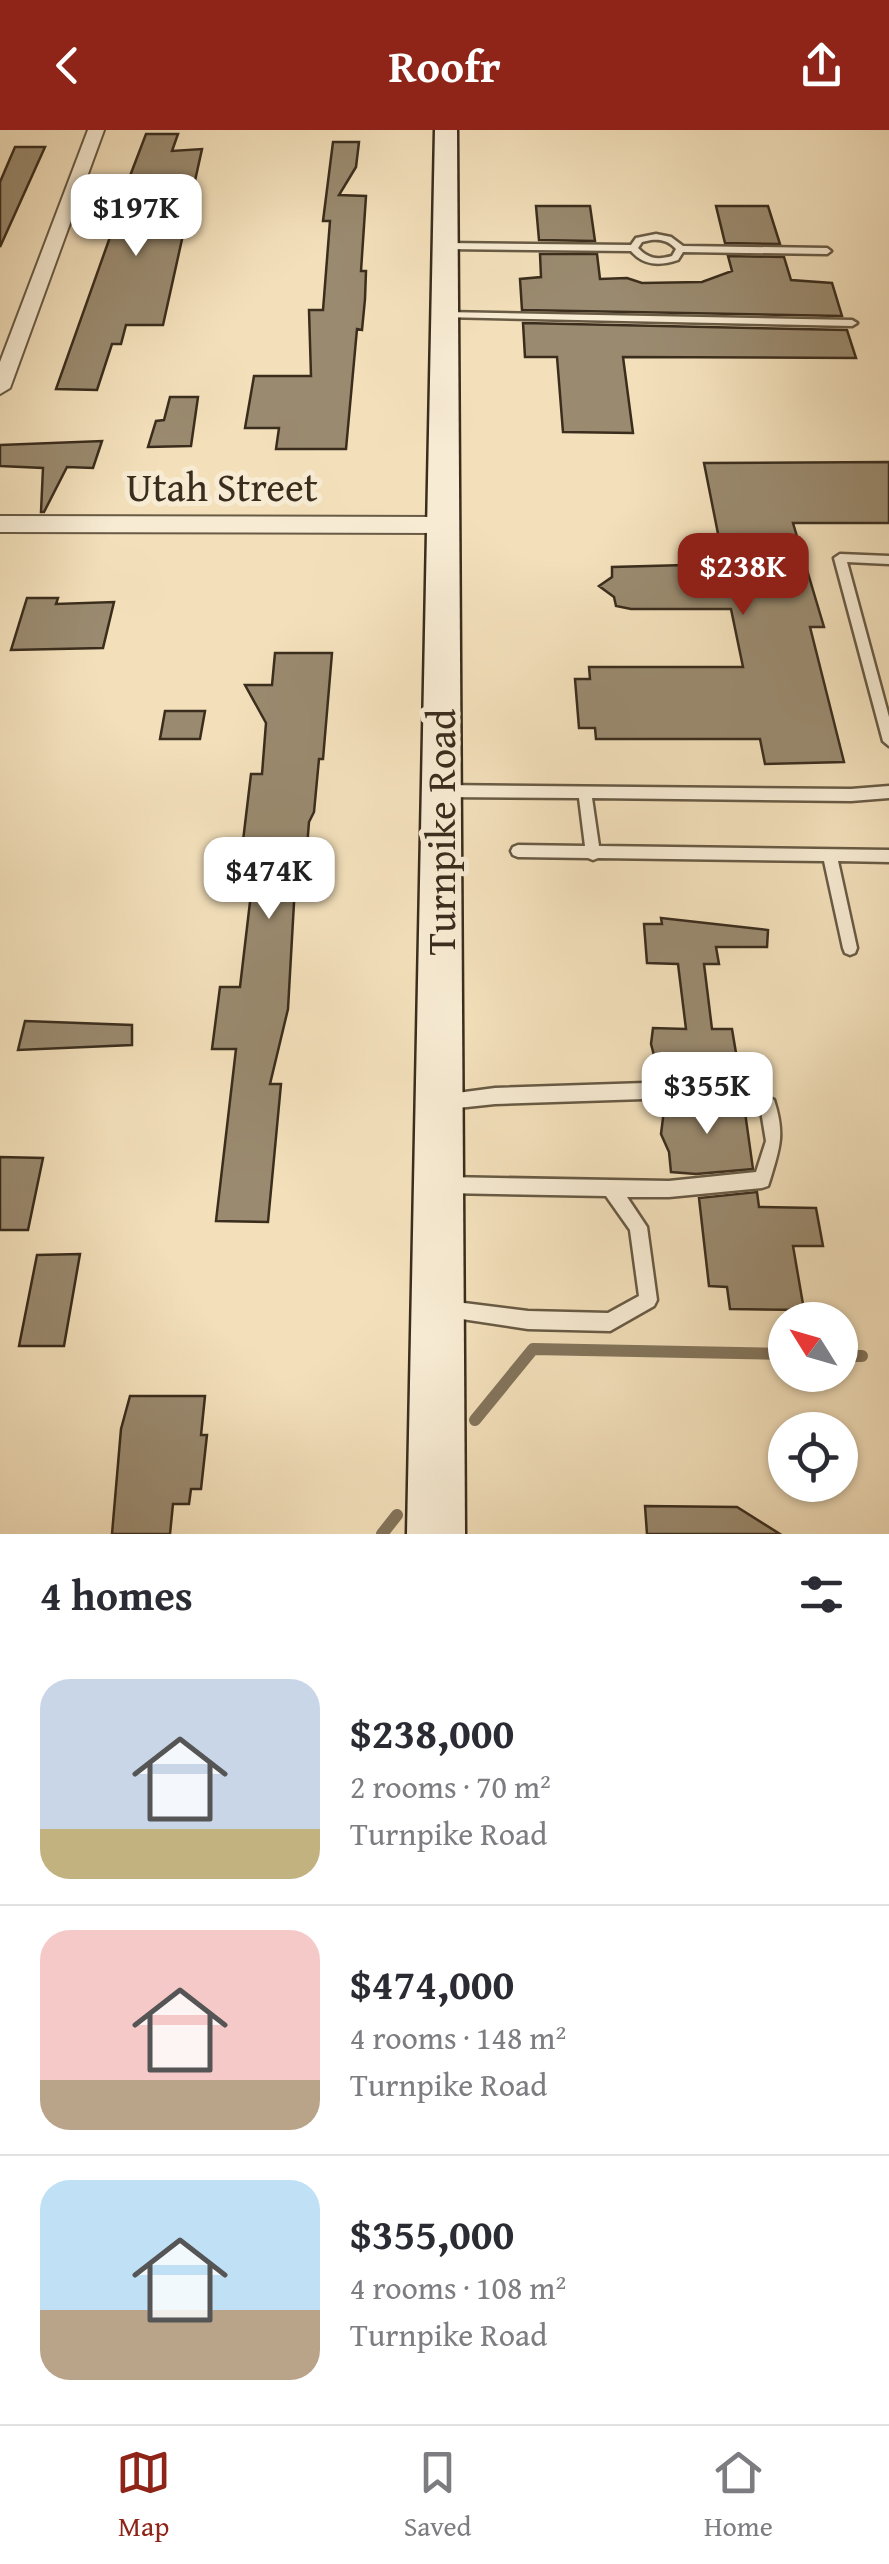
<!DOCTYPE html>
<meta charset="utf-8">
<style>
body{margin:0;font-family:"Gentium Book Plus",serif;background:#f2f2f3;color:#2b2b33;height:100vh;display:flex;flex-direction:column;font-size:38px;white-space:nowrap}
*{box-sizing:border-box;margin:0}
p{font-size:32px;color:#7c7c81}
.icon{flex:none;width:55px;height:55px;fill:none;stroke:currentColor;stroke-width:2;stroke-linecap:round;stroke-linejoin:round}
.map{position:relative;height:1404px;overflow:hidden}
.sheet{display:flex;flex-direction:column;background:#fff;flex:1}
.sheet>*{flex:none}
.needle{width:65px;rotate:307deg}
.buttons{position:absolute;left:768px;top:1172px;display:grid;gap:20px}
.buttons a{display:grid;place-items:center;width:90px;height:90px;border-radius:50%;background:#fff;box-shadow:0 2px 8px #0004;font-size:50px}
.price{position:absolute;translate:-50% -85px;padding:0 22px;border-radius:20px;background:#fff;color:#222;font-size:32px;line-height:65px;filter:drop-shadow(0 2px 5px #0008)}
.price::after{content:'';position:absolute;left:50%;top:60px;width:30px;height:22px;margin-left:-15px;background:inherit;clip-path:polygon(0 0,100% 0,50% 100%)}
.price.selected{background:#8f2418;color:#fff}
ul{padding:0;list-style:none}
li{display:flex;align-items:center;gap:30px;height:250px;padding:0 40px}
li+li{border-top:2px solid #e1e1e2}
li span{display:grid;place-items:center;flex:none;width:280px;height:200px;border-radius:30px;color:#555}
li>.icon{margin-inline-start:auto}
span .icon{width:120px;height:120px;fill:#fffc;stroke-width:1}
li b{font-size:42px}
h2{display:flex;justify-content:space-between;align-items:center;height:120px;padding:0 40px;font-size:42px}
header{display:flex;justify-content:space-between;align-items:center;height:130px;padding:0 40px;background:#8f2418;color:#fff;font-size:45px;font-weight:700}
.tabs{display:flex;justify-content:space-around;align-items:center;height:140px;border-top:2px solid #e1e1e2;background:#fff;font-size:28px;color:#7c7c81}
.tabs a{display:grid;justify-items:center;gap:5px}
.tabs .selected{color:#8f2418}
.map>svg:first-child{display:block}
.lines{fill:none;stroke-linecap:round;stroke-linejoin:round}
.stream{stroke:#83745b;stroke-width:12}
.building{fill:#9a8a6f;stroke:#3a2d1d;stroke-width:2.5}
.service-casing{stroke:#685a44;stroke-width:5}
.minor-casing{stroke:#685a44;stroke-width:4}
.secondary-casing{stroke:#3a2d1d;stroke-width:5}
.service{fill:#f7ebd3;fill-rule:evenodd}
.minor{fill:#f7ebd3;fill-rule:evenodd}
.secondary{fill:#f7ebd3;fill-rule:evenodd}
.labels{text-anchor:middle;stroke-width:10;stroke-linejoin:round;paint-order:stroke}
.street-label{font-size:40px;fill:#3a2d1d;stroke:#f7ebd3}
</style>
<header><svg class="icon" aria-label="back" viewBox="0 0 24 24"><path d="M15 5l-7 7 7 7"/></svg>Roofr<svg class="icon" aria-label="share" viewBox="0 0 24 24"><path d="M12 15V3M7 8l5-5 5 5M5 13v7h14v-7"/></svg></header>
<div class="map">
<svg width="889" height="1404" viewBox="0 0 889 1404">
<rect width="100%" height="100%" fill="#f3e0bb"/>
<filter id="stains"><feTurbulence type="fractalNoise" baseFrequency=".002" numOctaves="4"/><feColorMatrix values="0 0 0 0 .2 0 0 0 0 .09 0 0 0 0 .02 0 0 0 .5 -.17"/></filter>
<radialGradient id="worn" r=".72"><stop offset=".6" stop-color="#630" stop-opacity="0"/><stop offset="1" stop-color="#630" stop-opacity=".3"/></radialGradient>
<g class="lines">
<!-- stream -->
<path class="stream" d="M840 1226H862
M475 1290 533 1219 785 1224
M382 1404 397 1385"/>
</g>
<!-- building -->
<path class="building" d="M146 4H178L172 21 202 19 163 195H126L121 214H112L97 260 56 259 115 93 130 65 125 59Z
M333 12H359L356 37 339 65 366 66 361 141H366L365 169 362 200 357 199 346 319H276L279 298H245L254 246H311L309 180H323L330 91H323Z
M15 17H45L0 117V52Z
M536 76H590L595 111 539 110Z
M716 76H768L780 114 725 113Z
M540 124H597L600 149 627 148 642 153 702 152 732 141 728 126 784 127 791 150 832 153 842 186 522 180 520 149 541 147Z
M523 193 847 200 856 228 623 227 633 303 563 302 557 227H525Z
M170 267H198L191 316 148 317 156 291 164 290Z
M102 311 93 338 67 337 44 382H41L43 338 0 336V315Z
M889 332V393H793L824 497H810L844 632 765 634 760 609H596L595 598H579L575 549H590L589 537H743L731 479H631L616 476 614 467 599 456 612 447V437L724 434 704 333Z
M27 468H58L56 474 114 472 103 518 11 520Z
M275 523H332L323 629H319L314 682 309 692 304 755H295L288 879 270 954H281L268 1092 216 1091 236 919H212L220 857H240L252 755H226L235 711H243L251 644H262L266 593 245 555H272Z
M165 581H205L200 609H160Z
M661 788 768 800 767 817H716L719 834H704L712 899H732L740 947 660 948 651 914 653 898 686 899 678 834 647 833 644 794H662Z
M25 891 132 895V915L18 920Z
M734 970 744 975 753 1039 696 1044 671 1042 669 1022 661 1004 665 972Z
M0 1027 43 1028 28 1100H0Z
M757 1062 759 1077 816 1078 823 1116H793L804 1180 730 1179 727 1157 709 1156 699 1068Z
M80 1124 64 1216H19L37 1125Z
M130 1266H205L201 1305H207L201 1359H191L189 1374H173L170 1404H112L121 1299Z
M645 1376 737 1377 780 1404H647Z"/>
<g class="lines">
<defs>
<path id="service" d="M656 104 671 107 683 116 827 118 831 121 827 124 683 122 678 130C660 136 644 136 631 121L445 119 441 116 445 113 631 115 636 108ZM651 110C661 109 669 111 676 119L672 126C658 130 648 129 638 118L642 112Z
M445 182 852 190 857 193 852 196 442 187 440 185Z
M840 424 889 426V434L847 432 889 587V616L883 611 834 428Z
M442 655 851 659 889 656V668L851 671 592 668 599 716 889 720V732L838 731 857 818 855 823 850 825 845 823 843 818 824 731 598 728 593 730 588 728 518 727 513 725 511 721 513 717 518 715 585 716 579 668 442 667 437 665 435 661 437 657Z
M737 950 774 970C785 1004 780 1017 770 1050L768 1056 762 1058 669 1067H627L647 1097 657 1170 654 1176 610 1201 528 1199 442 1186 439 1180 442 1174 448 1171 528 1181 608 1183 639 1166 630 1100 606 1066 445 1063 439 1061 437 1055 439 1049 445 1047 669 1051 756 1042 766 1011 761 981 735 966 495 974 448 979 442 977 440 971 442 965 495 958Z"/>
<path id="minor" d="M88 0H104L10 258 0 264V232Z
M0 386 443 387 454 395 443 403 0 402Z"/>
<path id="secondary" d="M435 0H457L465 1404H407Z"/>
</defs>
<!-- service casing -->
<use href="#service" class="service-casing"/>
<!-- minor casing -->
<use href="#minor" class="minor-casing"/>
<!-- secondary casing -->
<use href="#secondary" class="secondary-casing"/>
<!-- service -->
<use href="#service" class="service"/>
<!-- minor -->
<use href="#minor" class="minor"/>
<!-- secondary -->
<use href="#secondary" class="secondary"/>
</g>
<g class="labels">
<!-- street labels -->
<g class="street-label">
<text x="222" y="371">Utah Street</text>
<text transform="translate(441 702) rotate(-90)" y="14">Turnpike Road</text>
</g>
</g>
<rect width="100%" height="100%" filter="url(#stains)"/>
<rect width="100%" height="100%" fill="url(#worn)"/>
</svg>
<div class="buttons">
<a><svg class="needle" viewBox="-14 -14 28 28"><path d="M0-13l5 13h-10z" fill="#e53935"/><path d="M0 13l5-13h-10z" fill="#7c7c81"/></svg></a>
<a><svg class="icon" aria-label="locate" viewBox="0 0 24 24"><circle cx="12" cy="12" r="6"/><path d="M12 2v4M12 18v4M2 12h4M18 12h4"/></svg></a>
</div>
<b class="price" style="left:136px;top:129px">$197K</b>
<b class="price selected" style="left:743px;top:488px">$238K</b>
<b class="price" style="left:269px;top:792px">$474K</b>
<b class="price" style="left:707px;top:1007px">$355K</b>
</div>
<section class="sheet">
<h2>4 homes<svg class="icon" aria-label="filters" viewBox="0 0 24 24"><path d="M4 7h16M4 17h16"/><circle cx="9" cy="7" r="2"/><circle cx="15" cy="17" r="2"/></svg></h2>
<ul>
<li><span style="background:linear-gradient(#c9d6e8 75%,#c2b280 0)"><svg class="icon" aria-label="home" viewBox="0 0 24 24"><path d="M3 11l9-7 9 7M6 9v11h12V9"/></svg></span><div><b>$238,000</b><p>2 rooms · 70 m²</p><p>Turnpike Road</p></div></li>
<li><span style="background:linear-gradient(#f6c9c9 75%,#b9a48a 0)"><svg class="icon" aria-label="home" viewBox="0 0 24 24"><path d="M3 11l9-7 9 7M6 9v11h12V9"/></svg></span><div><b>$474,000</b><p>4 rooms · 148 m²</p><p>Turnpike Road</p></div></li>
<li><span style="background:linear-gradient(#bfe0f5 65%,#b9a48a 0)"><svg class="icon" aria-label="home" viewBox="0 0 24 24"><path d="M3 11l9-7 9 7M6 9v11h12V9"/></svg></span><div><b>$355,000</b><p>4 rooms · 108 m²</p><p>Turnpike Road</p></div></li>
</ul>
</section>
<nav class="tabs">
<a class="selected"><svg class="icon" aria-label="map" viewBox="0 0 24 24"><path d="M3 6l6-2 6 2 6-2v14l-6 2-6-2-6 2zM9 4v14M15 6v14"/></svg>Map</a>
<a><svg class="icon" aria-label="saved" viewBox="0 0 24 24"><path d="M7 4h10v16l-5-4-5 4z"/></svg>Saved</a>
<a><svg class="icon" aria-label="home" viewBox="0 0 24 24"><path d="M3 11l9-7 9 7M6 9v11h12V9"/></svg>Home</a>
</nav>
